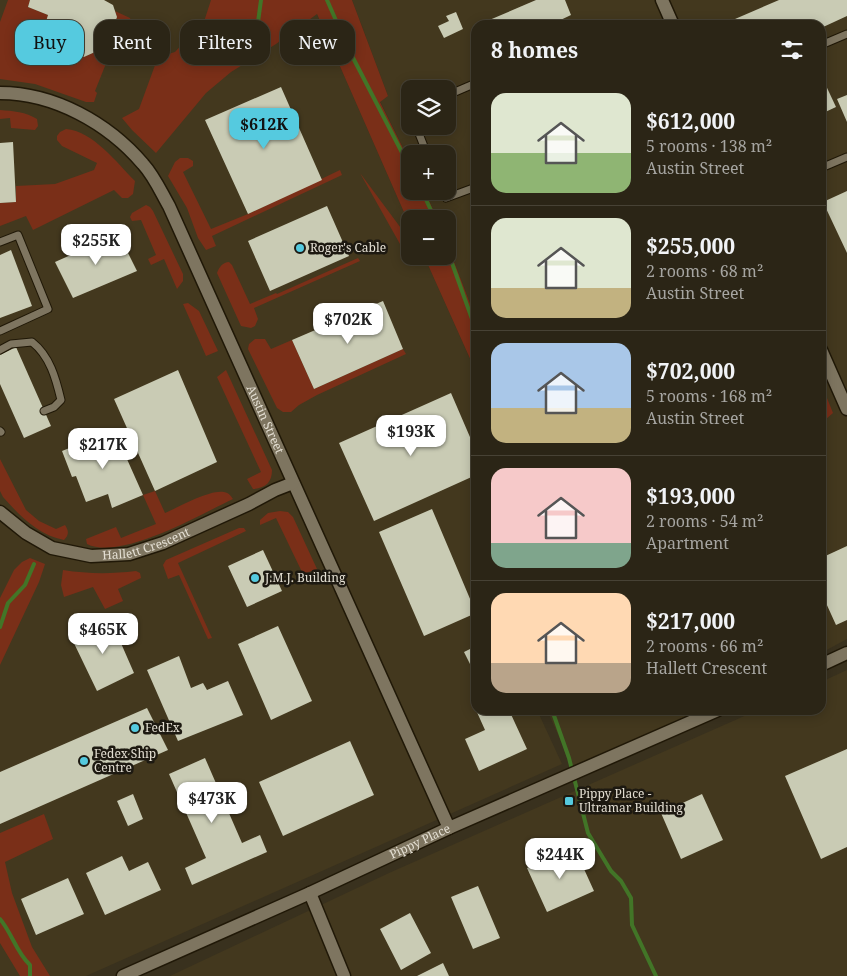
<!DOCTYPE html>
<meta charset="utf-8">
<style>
body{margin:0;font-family:"Noto Serif",serif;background:#373123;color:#f1f3f6;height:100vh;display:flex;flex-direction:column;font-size:19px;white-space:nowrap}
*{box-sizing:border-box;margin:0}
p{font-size:16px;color:#a6a5a1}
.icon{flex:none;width:28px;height:28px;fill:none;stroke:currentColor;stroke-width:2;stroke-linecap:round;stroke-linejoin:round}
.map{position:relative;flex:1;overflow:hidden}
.panel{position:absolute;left:471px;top:20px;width:355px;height:695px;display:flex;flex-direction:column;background:#2b2516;border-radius:15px;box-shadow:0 2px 12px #0003,0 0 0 1px #474235}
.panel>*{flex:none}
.guide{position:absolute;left:15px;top:20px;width:381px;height:45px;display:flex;gap:10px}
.controls{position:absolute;left:401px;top:80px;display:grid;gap:10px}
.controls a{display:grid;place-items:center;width:55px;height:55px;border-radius:10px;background:#2b2516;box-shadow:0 2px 12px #0003,0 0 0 1px #474235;font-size:25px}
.price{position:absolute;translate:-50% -42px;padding:0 11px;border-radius:10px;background:#fff;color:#222;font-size:16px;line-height:32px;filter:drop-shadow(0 1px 2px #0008)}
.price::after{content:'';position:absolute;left:50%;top:30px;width:15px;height:11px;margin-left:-8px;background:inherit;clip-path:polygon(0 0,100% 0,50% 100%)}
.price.active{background:#55cadf;color:#111}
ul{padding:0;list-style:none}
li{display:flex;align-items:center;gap:15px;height:125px;padding:0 20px}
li+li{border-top:1px solid #474235}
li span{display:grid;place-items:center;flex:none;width:140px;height:100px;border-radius:15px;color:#555}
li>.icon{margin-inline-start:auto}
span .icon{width:60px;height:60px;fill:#fffc;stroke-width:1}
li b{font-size:21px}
h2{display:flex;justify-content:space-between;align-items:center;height:60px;padding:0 20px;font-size:21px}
.tag{padding:0 18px;border-radius:15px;background:#2b2516;box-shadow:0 2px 12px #0003,0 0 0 1px #474235;font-size:18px;line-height:45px}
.tag.active{background:#55cadf;color:#111}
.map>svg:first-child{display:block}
.built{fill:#43381e;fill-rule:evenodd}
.green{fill:#7a2f18}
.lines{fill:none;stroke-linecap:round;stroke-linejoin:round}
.stream{stroke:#427527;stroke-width:4}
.building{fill:#c9cbb4}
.lane-casing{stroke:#201807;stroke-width:9}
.street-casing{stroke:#201807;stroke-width:15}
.secondary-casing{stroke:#201807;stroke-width:15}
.lane{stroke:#7e7560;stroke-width:7}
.street{stroke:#7e7560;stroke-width:12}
.secondary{stroke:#7e7560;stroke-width:12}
.poi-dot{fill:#55cadf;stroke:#1d1911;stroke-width:2}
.labels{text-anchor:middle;stroke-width:5;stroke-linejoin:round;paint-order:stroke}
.poi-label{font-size:12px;fill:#e4dfd3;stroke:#1d1911;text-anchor:start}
.street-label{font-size:12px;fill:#e4dfd3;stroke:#1d1911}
</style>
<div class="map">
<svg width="847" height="976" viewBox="0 0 847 976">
<rect width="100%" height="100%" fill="#39311e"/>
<!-- built -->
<path class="built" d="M0 0H223L317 14 410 226V256H424L476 372V710H537L562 764 86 976H0Z
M352 0H847V639L821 653V25H476V319L448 246V219H437L425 191H448V154H410V162L380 101 388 96ZM410 89H448V126H410Z
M847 670V976H170L389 873 758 710H821V682Z
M547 710H705L572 766Z"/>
<!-- green -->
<path class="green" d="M8 0H30L28 7 48 15 40 40 84 57 106 47 109 38 115 41 95 91 97 93 94 102H86L35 84 0 79V22Z
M211 0H352L388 96 380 102 410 162V191H425L437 219H410V226L317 14 276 44 231 72 206 93 156 153 132 130 122 118 139 109 158 57 175 52 198 27 200 39V34Z
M115 11 130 18 131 21 126 35 123 36 111 32 117 17Z
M0 110C13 111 26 112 37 119L38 126 35 130 11 128 10 118 0 119Z
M66 129C93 131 117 163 135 181L133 194 128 198H122L114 190 33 230 26 216 0 226V203L16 202V186L55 184 94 170 97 163 62 146 57 140V136L60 132Z
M180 158H188L193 161V166L183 172 211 229 248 214 340 170 342 175 212 236 216 246 206 250 198 238 187 208 168 176 175 162Z
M360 173 409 239 400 244Z
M146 205 150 207 153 211 183 274V281L177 289 164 259 151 265 148 259 156 255 141 220 132 221 130 217 132 213Z
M448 246 476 319V372L424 256H448Z
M358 258 360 261 254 308 258 319 255 326 251 328 241 326 217 273C219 267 223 262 229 262L232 265 250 304 276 293 277 294Z
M188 303 199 311 218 351 206 356 183 304Z
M255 339H265L271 349 292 340 314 389 403 349 406 354 317 395 299 405 291 412H283L277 408 248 349 249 344Z
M226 370 272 470C272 482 266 488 253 489L247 479 261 472 217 377Z
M821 383 833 413 826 419 821 416Z
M0 459 26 510 39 521 56 529 65 525C69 531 69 535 64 540 38 535 20 516 3 497L0 491Z
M155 491 165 513C179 507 210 489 224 492 229 493 231 496 233 499 201 514 121 561 87 544L86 539 116 527 121 538 156 524 143 495Z
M280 511 288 512 293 517 317 569 306 573 302 572 276 518 260 525V520L268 513Z
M239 528H244L246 531 178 563 212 638 208 639 179 575 168 579 163 565 166 560Z
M30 558 45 564 39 582 0 665V598L14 570 22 562Z
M63 570C88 574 111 574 136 571L140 573 141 578 118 589 123 601 105 609 93 587 64 597 61 585Z
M44 814 53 839 5 862 12 893 32 947 50 976H20L0 943V833Z"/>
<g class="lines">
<!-- stream -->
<path class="stream" d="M327 0 349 50 410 168
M258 22 261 0
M422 191 435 219
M448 252 476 330
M0 627 8 603 25 585 34 564
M552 710 569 758 588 833 611 871 621 881 631 898 632 925 656 976
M0 919C12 933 16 952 30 965V976"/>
</g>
<!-- building -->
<path class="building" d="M30 0H104L113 5 117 17 106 47 84 57 40 40 48 15 28 7Z
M536 0H565L571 15 550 25H489L487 21Z
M779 0H847V16L821 28V25H737L735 19Z
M456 12 463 29 444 38 438 26 449 21 446 16Z
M821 75 836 107 821 114Z
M281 87 322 180 248 214 205 120Z
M847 95V122L837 99Z
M13 142 16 202 0 203V143Z
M847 191V253L823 202Z
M327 206 349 256 270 291 248 241Z
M118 233 137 271 73 298 55 262 82 250 83 253 92 250 91 247Z
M11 250 32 306 0 318V255Z
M383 301 403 349 314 389 292 340Z
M16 347 51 426 24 438 0 384V355Z
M178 370 217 462 155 491 114 399Z
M451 393 476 451V475L374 521 339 443Z
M114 430 143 495 112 508 108 494 86 502 76 476 72 477 62 451Z
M432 509 476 613 424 636 379 532Z
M847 546V620L836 625 821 592V558Z
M263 550 282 591 247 607 228 566Z
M110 618 134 673 97 691 71 637Z
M278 626 312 701 271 720 238 644Z
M476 646V666L472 668 464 652Z
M179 656 191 688 203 683 207 690 228 681 243 715 178 741 147 670Z
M147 708 168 750 0 824V772Z
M476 710H509L527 749 479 771 465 739 485 730Z
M350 741 374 795 283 836 259 782Z
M847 749V847L821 859 785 776Z
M205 758 242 843 260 835 267 852 192 885 185 868 206 858 169 774Z
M133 794 143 819 128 826 117 801Z
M702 794 723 840 681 859 661 813Z
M574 847 594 891 547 912 527 868Z
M122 856 129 871 148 862 161 890 105 915 86 873Z
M68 878 84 914 36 935 21 899Z
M478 886 500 938 473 949 451 897Z
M410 913 431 953 401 970 380 929Z
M443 963 449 976H417Z"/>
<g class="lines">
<defs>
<path id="lane" d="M821 45 847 34
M448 95 476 83
M410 110V113
M416 126 427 154
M821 168 847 157
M443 191 446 198 476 187
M0 242 18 235 48 309 0 331
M0 350 11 344 32 342C50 356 56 379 61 400L54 407 44 411
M0 431 1 432"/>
<g id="street">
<path id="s1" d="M0 93C54 93 108 123 143 164 154 176 161 192 169 206L449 828"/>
<path id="s2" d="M0 512 26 533 52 548 91 556 129 554 163 543 249 504 275 490 293 483"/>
<path d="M310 893 344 976"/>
</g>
<g id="secondary">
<path d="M662 0 673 25"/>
<path d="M821 350 847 409"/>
<path d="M821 665 847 653"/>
<path id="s3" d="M123 976 310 893 449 828 718 710"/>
</g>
</defs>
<!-- lane casing -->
<use href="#lane" class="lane-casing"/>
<!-- street casing -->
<use href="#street" class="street-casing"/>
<!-- secondary casing -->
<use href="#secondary" class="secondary-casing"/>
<!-- lane -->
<use href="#lane" class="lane"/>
<!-- street -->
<use href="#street" class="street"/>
<!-- secondary -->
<use href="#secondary" class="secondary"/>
</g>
<!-- markers -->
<g class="poi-dot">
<circle cx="300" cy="248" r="5"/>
<circle cx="255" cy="578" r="5"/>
<circle cx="135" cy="728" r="5"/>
<circle cx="84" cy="761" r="5"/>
<rect x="564" y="796" width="10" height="10" rx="2.5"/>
</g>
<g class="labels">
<!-- poi labels -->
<g class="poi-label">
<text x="310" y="252">Roger's Cable</text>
<text x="265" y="582">J.M.J. Building</text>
<text x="145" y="732">FedEx</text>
<text x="94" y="758">Fedex Ship<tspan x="94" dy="14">Centre</tspan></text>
<text x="579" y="798">Pippy Place -<tspan x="579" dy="14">Ultramar Building</tspan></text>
</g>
<!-- street labels -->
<g class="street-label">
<text dy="4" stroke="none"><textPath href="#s1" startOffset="448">Austin Street</textPath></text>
<text dy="4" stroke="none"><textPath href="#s2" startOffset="160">Hallett Crescent</textPath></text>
<text dy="4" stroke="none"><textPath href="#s3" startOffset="326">Pippy Place</textPath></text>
</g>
</g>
</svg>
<div class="controls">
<a><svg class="icon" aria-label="layers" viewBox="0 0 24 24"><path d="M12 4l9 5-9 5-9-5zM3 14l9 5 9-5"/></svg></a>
<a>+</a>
<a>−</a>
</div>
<b class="price active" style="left:264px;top:150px">$612K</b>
<b class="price" style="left:96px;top:266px">$255K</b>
<b class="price" style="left:348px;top:345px">$702K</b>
<b class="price" style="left:411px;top:457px">$193K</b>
<b class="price" style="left:103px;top:470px">$217K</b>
<b class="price" style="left:103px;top:655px">$465K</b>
<b class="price" style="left:212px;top:824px">$473K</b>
<b class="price" style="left:560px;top:880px">$244K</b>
<div class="guide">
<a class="tag active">Buy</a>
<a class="tag">Rent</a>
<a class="tag">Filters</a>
<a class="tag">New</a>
</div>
<section class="panel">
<h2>8 homes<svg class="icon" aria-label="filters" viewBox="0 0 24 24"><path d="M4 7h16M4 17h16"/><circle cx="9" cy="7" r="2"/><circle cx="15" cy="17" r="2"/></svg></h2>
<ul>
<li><span style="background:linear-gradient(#dfe7d0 60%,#8fb573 0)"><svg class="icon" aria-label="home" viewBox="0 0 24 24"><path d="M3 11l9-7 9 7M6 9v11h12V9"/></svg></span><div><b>$612,000</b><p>5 rooms · 138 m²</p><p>Austin Street</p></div></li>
<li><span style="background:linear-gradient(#dfe7d0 70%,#c2b280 0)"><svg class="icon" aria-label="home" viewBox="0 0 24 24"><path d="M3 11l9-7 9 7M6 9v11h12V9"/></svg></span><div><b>$255,000</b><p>2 rooms · 68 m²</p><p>Austin Street</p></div></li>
<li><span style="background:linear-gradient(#a9c7e8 65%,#c2b280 0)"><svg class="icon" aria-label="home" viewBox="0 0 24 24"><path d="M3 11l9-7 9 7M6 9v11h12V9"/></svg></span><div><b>$702,000</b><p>5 rooms · 168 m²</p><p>Austin Street</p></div></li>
<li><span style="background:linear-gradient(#f6c9c9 75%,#7fa58c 0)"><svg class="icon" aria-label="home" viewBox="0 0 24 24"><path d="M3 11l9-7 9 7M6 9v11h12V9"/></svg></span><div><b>$193,000</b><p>2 rooms · 54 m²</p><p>Apartment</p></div></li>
<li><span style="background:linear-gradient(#ffd9b3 70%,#b9a48a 0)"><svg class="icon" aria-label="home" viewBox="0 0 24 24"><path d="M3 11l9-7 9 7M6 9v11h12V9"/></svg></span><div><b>$217,000</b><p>2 rooms · 66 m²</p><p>Hallett Crescent</p></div></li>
</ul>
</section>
</div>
